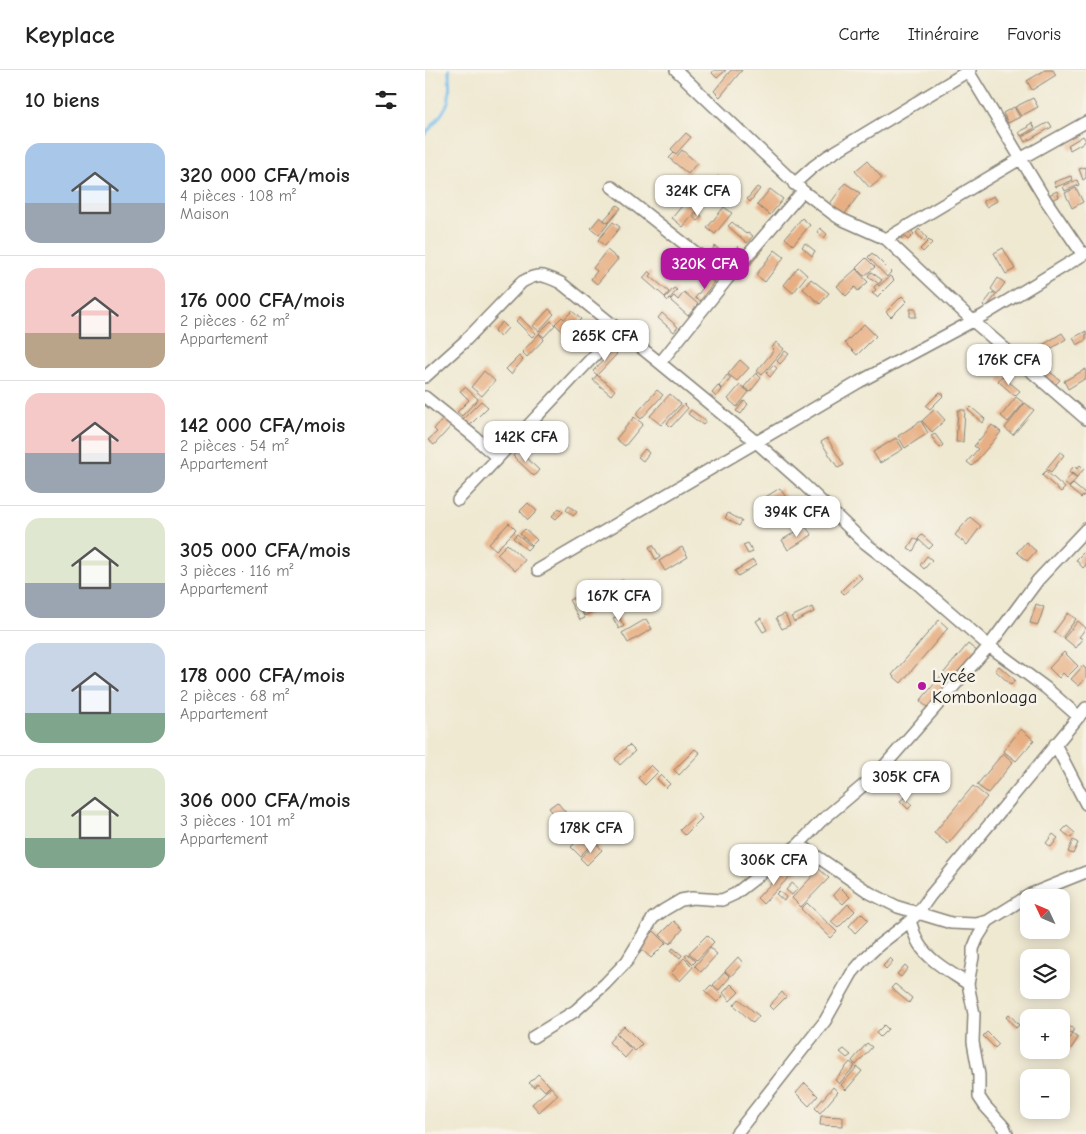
<!DOCTYPE html>
<html lang="fr">
<meta charset="utf-8">
<style>
body{margin:0;font-family:"Comic Neue",sans-serif;background:#f6f6f6;color:#222;height:100vh;display:flex;flex-direction:column;font-size:19px;white-space:nowrap}
*{box-sizing:border-box;margin:0}
p{font-size:16px;color:#767676}
.icon{flex:none;width:28px;height:28px;fill:none;stroke:currentColor;stroke-width:2;stroke-linecap:round;stroke-linejoin:round}
.map{position:relative;flex:1;overflow:hidden}
.sheet{display:flex;flex-direction:column;background:#fff;width:425px}
.sheet>*{flex:none}
.needle{width:32px;rotate:314deg}
.buttons{position:absolute;left:595px;top:819px;display:grid;gap:10px}
.buttons a{display:grid;place-items:center;width:50px;height:50px;border-radius:10px;background:#fff;box-shadow:0 2px 12px #0003;font-size:25px}
.price{position:absolute;translate:-50% -42px;padding:0 11px;border-radius:10px;background:#fff;color:#222;font-size:16px;line-height:32px;filter:drop-shadow(0 1px 2px #0008)}
.price::after{content:'';position:absolute;left:50%;top:30px;width:15px;height:11px;margin-left:-8px;background:inherit;clip-path:polygon(0 0,100% 0,50% 100%)}
.price.on{background:#b5179e;color:#fff}
ul{padding:0;list-style:none}
li{display:flex;align-items:center;gap:15px;height:125px;padding:0 25px}
li+li{border-top:1px solid #e0e0e0}
li span{display:grid;place-items:center;flex:none;width:140px;height:100px;border-radius:15px;color:#555}
li>.icon{margin-inline-start:auto}
span .icon{width:60px;height:60px;fill:#fffc;stroke-width:1}
li b{font-size:21px}
h2{display:flex;justify-content:space-between;align-items:center;height:60px;padding:0 25px;font-size:21px}
header{display:flex;align-items:center;gap:30px;box-sizing:border-box;height:70px;padding:0 25px;background:#fff;border-bottom:1px solid #e0e0e0}
header strong{font-size:24px}
nav{display:flex;gap:28px;margin-inline-start:auto;font-size:18px}
main{display:flex;flex:1;min-height:0}
.map>svg:first-child{display:block}
.lines{fill:none;stroke-linecap:round;stroke-linejoin:round}
.stream{stroke:#77beef;stroke-width:3}
.building{fill:#e7af83}
.minor-casing{stroke:#868277;stroke-width:14}
.minor{stroke:#fff;stroke-width:11}
.poi-dot{fill:#b5179e;stroke:#f7f3e8;stroke-width:2}
.labels{text-anchor:middle;stroke-width:5;stroke-linejoin:round;paint-order:stroke}
.poi-label{font-size:18px;fill:#1c1c1c;stroke:#f7f3e8;text-anchor:start}
</style>
<header>
<strong>Keyplace</strong>
<nav><a>Carte</a><a>Itinéraire</a><a>Favoris</a></nav>
</header>
<main>
<section class="sheet">
<h2>10 biens<svg class="icon" aria-label="filters" viewBox="0 0 24 24"><path d="M4 7h16M4 17h16"/><circle cx="9" cy="7" r="2"/><circle cx="15" cy="17" r="2"/></svg></h2>
<ul>
<li><span style="background:linear-gradient(#a9c7e8 60%,#9aa5b1 0)"><svg class="icon" aria-label="home" viewBox="0 0 24 24"><path d="M3 11l9-7 9 7M6 9v11h12V9"/></svg></span><div><b>320 000 CFA/mois</b><p>4 pièces · 108 m²</p><p>Maison</p></div></li>
<li><span style="background:linear-gradient(#f6c9c9 65%,#b9a48a 0)"><svg class="icon" aria-label="home" viewBox="0 0 24 24"><path d="M3 11l9-7 9 7M6 9v11h12V9"/></svg></span><div><b>176 000 CFA/mois</b><p>2 pièces · 62 m²</p><p>Appartement</p></div></li>
<li><span style="background:linear-gradient(#f6c9c9 60%,#9aa5b1 0)"><svg class="icon" aria-label="home" viewBox="0 0 24 24"><path d="M3 11l9-7 9 7M6 9v11h12V9"/></svg></span><div><b>142 000 CFA/mois</b><p>2 pièces · 54 m²</p><p>Appartement</p></div></li>
<li><span style="background:linear-gradient(#dfe7d0 65%,#9aa5b1 0)"><svg class="icon" aria-label="home" viewBox="0 0 24 24"><path d="M3 11l9-7 9 7M6 9v11h12V9"/></svg></span><div><b>305 000 CFA/mois</b><p>3 pièces · 116 m²</p><p>Appartement</p></div></li>
<li><span style="background:linear-gradient(#c9d6e8 70%,#7fa58c 0)"><svg class="icon" aria-label="home" viewBox="0 0 24 24"><path d="M3 11l9-7 9 7M6 9v11h12V9"/></svg></span><div><b>178 000 CFA/mois</b><p>2 pièces · 68 m²</p><p>Appartement</p></div></li>
<li><span style="background:linear-gradient(#dfe7d0 70%,#7fa58c 0)"><svg class="icon" aria-label="home" viewBox="0 0 24 24"><path d="M3 11l9-7 9 7M6 9v11h12V9"/></svg></span><div><b>306 000 CFA/mois</b><p>3 pièces · 101 m²</p><p>Appartement</p></div></li>
</ul>
</section>
<div class="map">
<svg width="661" height="1064" viewBox="0 0 661 1064">
<rect width="100%" height="100%" fill="#f7f3e8"/>
<filter id="ink" filterUnits="userSpaceOnUse"><feTurbulence type="fractalNoise" baseFrequency=".02" numOctaves="2"/><feDisplacementMap in="SourceGraphic" scale="10" xChannelSelector="R" yChannelSelector="G"/><feConvolveMatrix kernelMatrix="1 2 1 2 8 2 1 2 1" color-interpolation-filters="sRGB"/></filter>
<filter id="wash" filterUnits="userSpaceOnUse"><feTurbulence type="fractalNoise" baseFrequency=".0096" numOctaves="4" result="noise"/><feDisplacementMap in="SourceGraphic" scale="20" xChannelSelector="R" yChannelSelector="G"/><feGaussianBlur stdDeviation="1.12" result="paint"/><feColorMatrix in="noise" values="0 0 0 0 0 0 0 0 0 0 0 0 0 0 0 0 0 1.4 0 .05"/><feComposite in="paint" operator="in"/></filter>
<g filter="url(#wash)">
<rect width="100%" height="100%" fill="#efe9d2"/>
<g class="lines">
<!-- stream -->
<path class="stream" d="M0 64C7 57 20 41 23 32 26 23 24 10 24 0"/>
</g>
<g id="blocks">
<!-- building -->
<path class="building" d="M289 0H301L292 8 287 3Z
M306 0H317L295 27 289 21Z
M620 0H628L631 5 607 20 602 11Z
M608 28 613 37 596 46 590 37Z
M589 37 595 47 583 53 578 43Z
M624 52 627 57 600 72 597 67Z
M607 53 610 58 596 66 594 62 604 57 602 56Z
M261 63 266 67 251 84 246 79Z
M658 66 661 71 645 80 643 75Z
M257 80 272 93 263 104 244 88 249 83 252 86Z
M442 91 457 108 445 118 430 101Z
M661 97V108L658 110 654 99Z
M293 106 299 111 287 124 282 119Z
M646 106 648 110 631 117 629 112Z
M652 110 654 115 640 121 638 116Z
M420 113 435 123 419 145 404 135Z
M332 117 335 119 325 132 322 129Z
M651 118 658 132 647 138 640 123Z
M345 119 358 129 345 145 332 135Z
M632 121 634 127 626 130 624 125Z
M569 126 572 131 561 137 558 131Z
M261 131 272 140 258 157 247 148Z
M192 135 196 138 183 153 179 150Z
M299 137 307 143 290 164 282 158Z
M273 142 277 146 273 151 268 147Z
M175 147 183 154 174 165 166 158Z
M377 148 385 155 368 175 360 168Z
M188 152 195 157 180 176 173 170Z
M307 152 321 164 323 162 328 166 322 173 303 156Z
M483 157 489 164 483 170 480 167 477 169 474 166Z
M395 158 402 164 399 168 392 162Z
M494 159 502 168 499 172 491 163Z
M504 170 507 173 498 182 495 179Z
M380 173 390 181 387 186 377 177Z
M290 176 307 191 303 196 286 181Z
M313 176 317 180 309 189 305 186Z
M334 176 338 179 324 196 319 192Z
M578 178 590 199 581 204 569 183Z
M182 180 193 189 172 214 166 209 172 201 168 198Z
M350 180 359 187 340 212 331 205Z
M447 183 466 202 462 207 443 187Z
M441 188 450 197 439 206 431 198Z
M373 197 382 205 368 223 359 215Z
M431 199 443 212 433 221 430 217 421 226 412 216Z
M224 201 227 204 225 206 244 222 240 227 218 208Z
M446 202 457 210 454 214 443 206Z
M465 206 469 210 452 227 447 223 451 220 449 217 452 214 454 216Z
M573 208 580 213 572 224 566 219Z
M285 209 289 212 275 231 270 228Z
M386 209 404 223 395 234 378 219Z
M249 218 252 220 243 231 240 228Z
M259 222 273 234 263 246 245 230 249 226 253 230Z
M568 222 571 225 561 238 558 235Z
M477 226 482 231 466 247 461 242Z
M124 239 129 244 114 261 108 256Z
M485 239H491V247H485Z
M147 241 156 249 141 265 130 254 137 247 139 249Z
M237 243 253 257 249 262 233 248Z
M95 247 111 263 107 267 91 251Z
M126 251 130 255 119 267 114 263Z
M77 252 83 258 75 267 69 261Z
M439 254 451 266 432 285 420 273Z
M661 261V270L652 275 648 268Z
M637 263 641 269 612 288 608 281Z
M114 264 119 269 102 287 97 282Z
M351 272 359 279 337 305 332 301 349 280 347 278Z
M188 280 192 284 172 305 168 301Z
M360 281 364 284 355 294 352 291Z
M94 286 98 290 86 304 81 299Z
M315 290 324 298 312 311 303 304Z
M348 295 352 298 345 307 341 303Z
M661 299V308L643 319 639 311Z
M59 301 70 311 57 326 46 317Z
M624 301 635 310 630 315 619 306Z
M331 303 336 308 325 322 319 317Z
M172 305 190 320 186 325 168 310Z
M302 305 306 308 297 319 294 316Z
M577 306 595 321 590 326 573 311Z
M315 315 324 322 312 337 303 329Z
M293 316 297 320 291 327 287 323Z
M40 317 53 329 37 346 32 342 44 330 35 321Z
M232 320 238 325 216 349 211 344Z
M515 322 519 325 505 339 501 336Z
M245 324 256 334 236 355 225 346Z
M591 327 599 333 583 352 576 346Z
M56 331 63 337 45 355 38 349Z
M319 331 323 334 316 344 311 341Z
M600 333 609 340 588 365 580 358Z
M259 334 263 338 246 357 242 353Z
M546 337 560 349 557 353 543 340Z
M510 339 520 350 507 362 497 351Z
M266 340 281 351 278 355 263 344Z
M533 340H540L538 372H531Z
M20 347 28 354 9 375 3 370 12 362 9 359Z
M209 347 218 354 200 376 191 369Z
M496 351 503 363 480 378 473 366Z
M567 355 576 362 547 396 542 392 553 379 549 376Z
M510 364 518 375 515 378 506 366Z
M402 368 419 395 413 398 396 372Z
M471 368 478 379 455 393 448 382Z
M220 379 224 383 218 391 213 387Z
M93 380 114 400 109 406 88 386Z
M635 382 639 385 626 402 621 399Z
M655 395 659 399 652 407 647 403 646 404 644 402 649 396 652 399Z
M621 401 640 418 636 422 617 405Z
M647 404 652 408 644 417 639 413Z
M648 414 660 424 656 428 644 418Z
M355 418 362 429 345 439 339 428Z
M337 430 344 441 340 443 333 432Z
M103 433 112 441 103 450 95 441Z
M144 436 152 442 148 446 141 440Z
M134 438 138 442 131 449 127 446Z
M303 443 317 451 314 456 300 448Z
M545 447 556 456 542 475 530 465Z
M84 453 91 460 71 480 64 474Z
M380 456 387 465 363 480 357 470Z
M100 459 112 470 107 475 95 464Z
M92 464 106 476 102 480 88 468Z
M497 465 508 475 504 479 493 469Z
M489 468 494 471 488 481 483 478Z
M601 472 611 481 602 491 592 482Z
M323 473 328 482 323 484 318 475Z
M82 474 100 490 90 501 72 484Z
M228 475 235 487 231 490 224 477Z
M257 477 263 487 240 501 234 491Z
M660 481 661 482V495L658 498 651 490Z
M502 486 507 490 499 499 495 495Z
M328 490 331 495 313 506 310 501Z
M433 504 437 508 419 524 416 521Z
M198 510 204 521 181 534 175 524Z
M172 522 180 534 160 546 155 537 165 531 163 527Z
M149 528 160 548 155 550 144 530Z
M611 534 619 537 613 555 605 553Z
M387 537 389 542 369 552 366 547Z
M643 543 651 549 637 568 629 562Z
M360 544 365 555 357 559 351 548Z
M193 546 199 556 194 559 188 548Z
M336 548 342 560 338 562 331 551Z
M221 549 227 559 203 573 197 563Z
M514 550 523 558 476 613 467 605Z
M653 551 661 558 654 567 658 569 651 578 639 568Z
M543 574 553 582 504 639 495 631Z
M639 582 653 596 642 607 638 603 634 608 624 598Z
M574 596 590 610 586 615 570 600Z
M658 596 661 599V608L654 616 646 609Z
M596 659 609 670 591 691 578 681Z
M204 675 210 681 195 695 190 689Z
M270 679 275 683 254 705 249 700Z
M578 683 588 692 563 723 552 715Z
M226 695 233 702 220 715 213 708Z
M236 705 245 714 241 718 232 709Z
M548 716 562 727 523 774 509 763Z
M480 727 487 735 483 739 475 731Z
M132 732 142 744 134 750 124 738Z
M272 744 277 748 260 765 255 760Z
M642 756 650 763 646 768 637 761Z
M160 763 169 772 155 786 146 777Z
M628 764 633 768 626 777 621 773Z
M648 770 653 773 648 784 643 782Z
M171 773 177 780 162 795 155 788Z
M374 778 385 789 369 806 358 795Z
M360 799 366 805 338 834 332 828Z
M394 799 404 808 376 837 367 828Z
M367 813 373 818 367 825 361 820Z
M415 817 425 827 418 834 408 825Z
M354 821 361 827 359 831 351 824Z
M382 833 412 862 406 868 376 839Z
M423 834 430 841 413 858 406 852Z
M436 843 443 850 430 863 424 856Z
M249 851 258 859 245 874 235 865Z
M229 861 241 873 226 888 214 877Z
M282 865 289 872 272 890 264 883Z
M248 878 257 885 255 888 246 881Z
M285 878 292 884 276 902 270 896Z
M263 884 271 891 268 894 260 886Z
M313 887 318 893 306 906 300 901Z
M259 888 268 897 255 911 246 903Z
M465 888 468 891 461 899 458 896Z
M480 895 483 898 476 907 472 904Z
M300 902 305 907 294 920 288 915Z
M306 914 314 922 305 931 298 923Z
M470 914 487 928 484 933 466 918Z
M286 915 298 926 292 932 280 921Z
M357 922 361 927 348 940 344 936Z
M314 929 334 946 328 953 309 935Z
M584 944 594 955 591 958 581 947Z
M640 954 649 959 646 964 637 959Z
M459 955 463 959 455 967 451 963Z
M199 956 217 974 210 981 191 963Z
M562 962 574 974 570 978 558 966Z
M191 964 207 980 200 988 184 972Z
M647 964 653 968 643 983 637 979Z
M442 973 447 977 431 995 427 991Z
M419 979 426 985 422 988 415 982Z
M425 992 430 996 414 1014 410 1010Z
M432 997 437 1001 421 1020 416 1015Z
M113 1004 125 1016 120 1021 112 1013 109 1017 104 1013Z
M380 1013 393 1026 384 1036 371 1023Z
M126 1017 133 1025 114 1042 107 1034Z
M408 1017 413 1022 395 1043 390 1038Z
M396 1046 418 1047V1056L395 1055Z"/>
</g>
</g>
<g filter="url(#ink)">
<use href="#blocks" fill-opacity="0" stroke="#868277" stroke-width="1"/>
<g class="lines">
<defs>
<path id="minor" d="M251 0 378 121 408 144 416 149 461 169 548 251 661 349
M543 1 620 129 658 185
M369 114 388 97 403 86 545 0
M187 117 303 208
M461 169 595 89 661 52
M235 293 303 208 378 121
M0 307 39 272 97 212C114 202 119 205 136 213L235 293 331 372 375 411 440 473 494 515 564 576 621 618 654 647
M0 327 51 368 59 376 73 388
M33 430 165 290 194 261
M113 500 434 312 559 245 661 183
M630 674 661 734
M374 774 445 823 473 837 526 853 551 854 563 851 606 824 661 802
M485 851C488 859 490 867 494 874 504 891 527 903 543 914
M563 851 553 867 548 879V887L543 914 549 944 548 972 554 1005V1027L560 1036 579 1057 582 1064
M108 967 150 941 180 914 202 891 228 848 239 840 256 830 267 828 297 830 310 824 374 774 396 751 453 703 564 576 613 510 661 459
M311 1064 400 951 427 903 440 888 454 875 485 851 493 843 505 826 661 638"/>
</defs>
<!-- minor casing -->
<use href="#minor" class="minor-casing"/>
<!-- minor -->
<use href="#minor" class="minor"/>
</g>
</g>
<!-- markers -->
<circle class="poi-dot" cx="497" cy="616" r="5"/>
<g class="labels">
<!-- poi labels -->
<g class="poi-label">
<text x="507" y="612">Lycée<tspan x="507" dy="21">Kombonloaga</tspan></text>
</g>
</g>
</svg>
<div class="buttons">
<a><svg class="needle" viewBox="-14 -14 28 28"><path d="M0-13l5 13h-10z" fill="#e53935"/><path d="M0 13l5-13h-10z" fill="#767676"/></svg></a>
<a><svg class="icon" aria-label="layers" viewBox="0 0 24 24"><path d="M12 4l9 5-9 5-9-5zM3 14l9 5 9-5"/></svg></a>
<a>+</a>
<a>−</a>
</div>
<b class="price" style="left:273px;top:147px">324K CFA</b>
<b class="price on" style="left:280px;top:220px">320K CFA</b>
<b class="price" style="left:180px;top:292px">265K CFA</b>
<b class="price" style="left:584px;top:316px">176K CFA</b>
<b class="price" style="left:101px;top:393px">142K CFA</b>
<b class="price" style="left:372px;top:468px">394K CFA</b>
<b class="price" style="left:194px;top:552px">167K CFA</b>
<b class="price" style="left:481px;top:733px">305K CFA</b>
<b class="price" style="left:166px;top:784px">178K CFA</b>
<b class="price" style="left:349px;top:816px">306K CFA</b>
</div>
</main>
